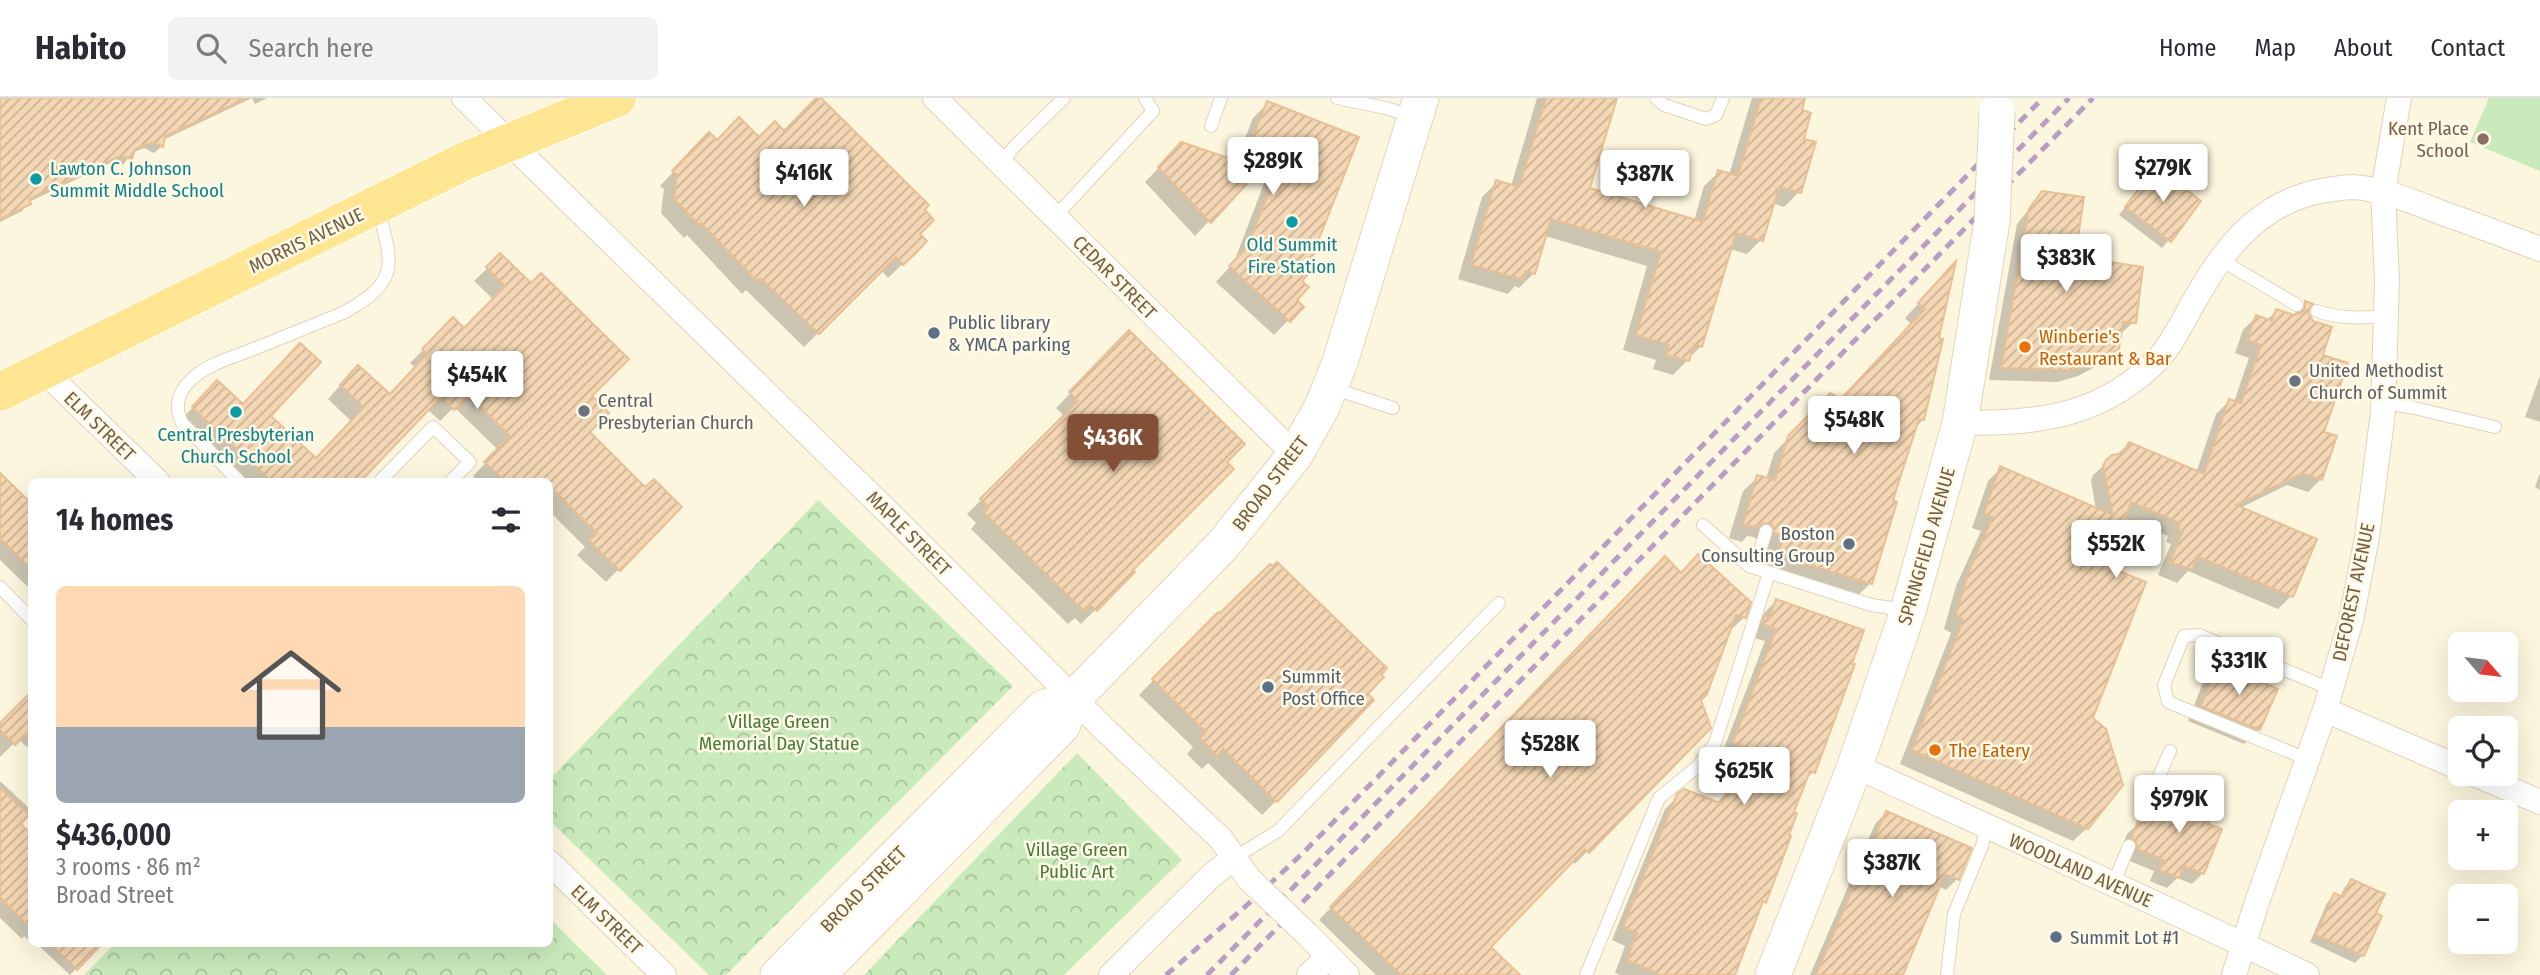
<!DOCTYPE html>
<meta charset="utf-8">
<style>
body{margin:0;font-family:"Fira Sans Condensed",sans-serif;background:#f2f2f3;color:#2b2b33;height:100vh;display:flex;flex-direction:column;font-size:26px;white-space:nowrap}
*{box-sizing:border-box;margin:0}
p{font-size:23px;color:#7c7c81}
.icon{flex:none;width:38px;height:38px;fill:none;stroke:currentColor;stroke-width:2;stroke-linecap:round;stroke-linejoin:round}
.map{position:relative;flex:1;overflow:hidden}
.details{position:absolute;left:28px;top:380px;width:525px;height:469px;display:flex;flex-direction:column;background:#fff;border-radius:10px;box-shadow:0 7px 28px #0002}
.details>*{flex:none}
.needle{width:46px;rotate:118deg}
.controls{position:absolute;left:2448px;top:534px;display:grid;gap:14px}
.controls a{display:grid;place-items:center;width:70px;height:70px;border-radius:10px;background:#fff;box-shadow:0 7px 28px #0002;font-size:35px}
.price{position:absolute;translate:-50% -60px;padding:0 16px;border-radius:7px;background:#fff;color:#222;font-size:23px;line-height:46px;filter:drop-shadow(0 2px 4px #0008)}
.price::after{content:'';position:absolute;left:50%;top:42px;width:21px;height:16px;margin-left:-10px;background:inherit;clip-path:polygon(0 0,100% 0,50% 100%)}
.price.selected{background:#835037;color:#fff}
ul{padding:0;list-style:none}
li{display:grid;align-content:center;gap:14px;height:371px;padding:0 28px}
li+li{border-top:2px solid #e1e1e2}
li span{display:grid;place-items:center;height:217px;border-radius:10px;color:#555}
li>.icon{margin-inline-start:auto}
span .icon{width:126px;height:126px;fill:#fffc;stroke-width:1}
li b{font-size:30px}
h2{display:flex;justify-content:space-between;align-items:center;height:84px;padding:0 28px;font-size:30px}
header{display:flex;align-items:center;gap:42px;box-sizing:border-box;height:98px;padding:0 35px;background:#fff;border-bottom:2px solid #e1e1e2}
header strong{font-size:33px}
nav{display:flex;gap:38px;margin-inline-start:auto;font-size:24px}
.search{width:490px;height:63px;background:#f2f2f3;display:flex;align-items:center;gap:18px;box-sizing:border-box;padding:0 24px;border-radius:10px;color:#7c7c81;font-size:26px}
.map>svg:first-child{display:block}
.park{fill:url(#park-crowns)}
.pitch{fill:#c9ebbc}
.shadow{fill:#0003}
.building{fill:url(#building-hatch);stroke:#e8c094;stroke-width:2}
.lines{fill:none;stroke-linecap:round;stroke-linejoin:round}
.service-casing{stroke:#e2d2ba;stroke-width:14}
.minor-casing{stroke:#e2d2ba;stroke-width:26}
.secondary-casing{stroke:#e7d4b7;stroke-width:37}
.primary-casing{stroke:#fff;stroke-width:40}
.service{stroke:#fff;stroke-width:12}
.minor{stroke:#fff;stroke-width:24}
.secondary{stroke:#fff;stroke-width:35}
.primary{stroke:#ffe693;stroke-width:38}
.rail{stroke:#b99dc6;stroke-width:5;stroke-dasharray:10 7;stroke-linecap:butt}
.minor-bridge-casing{stroke:#e2d2ba;stroke-width:26;stroke-linecap:butt}
.secondary-bridge-casing{stroke:#e7d4b7;stroke-width:37;stroke-linecap:butt}
.minor-bridge{stroke:#fff;stroke-width:24}
.secondary-bridge{stroke:#fff;stroke-width:35}
.education-dot{fill:#8d6e63;stroke:#fff9e5;stroke-width:2.5}
.culture-dot{fill:#0f9aa8;stroke:#fff9e5;stroke-width:2.5}
.service-dot{fill:#5c6f8a;stroke:#fff9e5;stroke-width:2.5}
.food-dot{fill:#e8710a;stroke:#fff9e5;stroke-width:2.5}
.worship-dot{fill:#6b7280;stroke:#fff9e5;stroke-width:2.5}
.labels{text-anchor:middle;stroke-width:5;stroke-linejoin:round;paint-order:stroke}
.education-label{font-size:19px;fill:#785e54;stroke:#fff9e5;text-anchor:end}
.culture-label{font-size:19px;fill:#0d838f;stroke:#fff9e5}
.street-label{font-size:19px;fill:#745d45;stroke:#fff9e5}
.service-label{font-size:19px;fill:#4e5e75;stroke:#fff9e5;text-anchor:start}
.food-label{font-size:19px;fill:#c56008;stroke:#fff9e5;text-anchor:start}
.worship-label{font-size:19px;fill:#5b616d;stroke:#fff9e5;text-anchor:start}
.park-label{font-size:19px;fill:#467b3c;stroke:#fff9e5}
</style>
<header>
<strong>Habito</strong>
<div class="search"><svg class="icon" aria-label="search" viewBox="0 0 24 24"><circle cx="10" cy="10" r="6"/><path d="M15 15l6 6"/></svg>Search here</div>
<nav><a>Home</a><a>Map</a><a>About</a><a>Contact</a></nav>
</header>
<div class="map">
<svg width="2540" height="877" viewBox="0 0 2540 877">
<defs>
<pattern id="park-crowns" width="20" height="18" patternUnits="userSpaceOnUse" patternTransform="scale(1.75)"><rect width="20" height="18" fill="#c9ebbc"/><path d="M2 6a3 3 0 1 1 6 0M12 15a3 3 0 1 1 6 0" fill="none" stroke="#a8c29b"/></pattern>
<pattern id="building-hatch" width="6" height="6" patternUnits="userSpaceOnUse" patternTransform="scale(1.75)"><rect width="6" height="6" fill="#f4d7b4"/><path d="M-1 1l2-2M0 6l6-6M5 7l2-2" fill="none" stroke="#cab294"/></pattern>
</defs>
<rect width="100%" height="100%" fill="#fdf6de"/>
<!-- park -->
<path class="park" d="M818 402 1013 588 726 877H709L550 723V681Z
M1077 655 1182 762 1064 877H864Z
M550 821 607 877H84L116 845H550Z"/>
<!-- pitch -->
<path class="pitch" d="M2489 0H2540V73L2470 44Z"/>
<!-- shadow -->
<path class="shadow" d="M0 0H267L255 6 252 0 163 42 162 48 154 55 144 50 132 55 123 67 112 64 29 104 22 113 0 124Z
M819 0 922 112 915 154 888 180 881 172 804 249 746 192 742 196 687 137 684 140 661 115 664 91 660 88 709 36 717 44 759 41 784 35Z
M1537 0H1602L1588 91 1694 123 1704 88 1719 74 1729 77 1752 0H1803L1799 13 1802 42 1814 46 1799 94 1784 109 1772 105 1761 142 1747 156 1729 151 1701 248 1673 277 1653 271 1656 262 1623 252 1647 168 1545 138 1534 175 1519 190 1515 188 1508 196 1458 181 1482 99 1497 84 1511 88Z
M1267 6 1356 40 1315 146 1305 164 1294 202 1301 209 1274 237 1216 184 1234 164 1278 49 1195 138 1145 84 1182 46 1236 64 1253 20Z
M2149 78 2169 142 2162 150 2119 117Z
M2042 95 2070 179 2087 162 2134 224 2119 237 2117 250 2104 264 2078 278 2057 284 1989 282 2017 126Z
M500 158 589 298 587 334 645 392 680 409 606 484 577 457 585 449 550 414V383H478L473 378 498 352 454 309 440 323 427 311 359 383H244L180 323 204 297 243 308 268 318 315 362 352 324 328 301 345 282 389 298 416 270 410 265 453 222 464 232 494 202 474 183Z
M1942 180 1923 322 1915 330 1891 404 1871 485 1856 499 1785 478 1787 473 1766 467 1771 453 1761 449 1760 445 1754 439 1747 438 1742 444 1729 440 1743 393 1758 379 1766 381 1774 355 1831 297 1840 303 1912 227 1905 220Z
M2305 205 2321 258V381L2308 394 2287 387 2240 410 2291 498 2278 511 2188 473 2177 485 2158 477 2171 446 2166 444 2168 438 2124 420 2107 470 2091 620 2087 730 2073 743 1900 666 1951 535 1944 531 1956 488 1981 433 1972 430 1988 383 2001 370 2096 412 2091 383 2093 377 2129 346 2196 375 2216 316 2229 303 2234 304 2249 260 2235 255 2243 232 2256 219 2266 223 2276 213 2292 218Z
M1129 235 1131 472 1133 474 1081 526 1075 520 1068 526 971 431 976 425 967 416 1065 319 1056 310Z
M2540 278V324L2525 319Z
M2540 375V392L2535 389Z
M0 382 32 408V493L0 462Z
M1273 471 1276 703 1262 717 1208 665 1202 671 1187 656 1193 649 1139 597 1218 516 1220 518Z
M1652 473 1680 477 1744 519 1731 532 1729 531 1699 602 1709 629 1575 766 1572 763 1488 849 1517 877H1376L1319 822Z
M1776 503 1813 674 1804 683 1792 715 1764 804 1758 810 1732 877H1620L1615 875 1625 848 1612 842 1665 711 1679 698 1716 706 1730 690 1734 691 1744 666 1721 658 1765 543 1750 539 1752 532 1760 524 1764 515Z
M2219 568 2259 631 2244 646 2188 623 2204 582Z
M32 612V653L18 641 0 659V630Z
M0 683 31 712 18 726 32 739 30 843 24 838 22 841 0 820Z
M2167 694 2206 726 2203 775 2192 786 2177 780 2167 790 2150 783 2154 773 2127 762 2121 751 2127 736 2139 725 2145 726 2148 724 2156 705Z
M1886 715 1957 781 1946 792 1938 788 1901 877H1810L1875 726Z
M2351 783 2374 816 2363 857 2355 865 2310 844 2327 805 2335 797 2340 800 2344 790Z
M36 845H101L70 877Z"/>
<!-- building -->
<path class="building" d="M0 0H247L165 38 163 49 152 44 135 51 132 61 120 58 29 101 31 106 0 121Z
M816 0H821L929 107 925 112 934 122 920 136 927 143 916 155 903 167 896 159 819 236 760 180 757 183 701 125 699 127 674 101 677 77 672 73 709 34 717 42 739 19 759 39 775 23 784 33Z
M1546 0H1617L1590 90 1703 124 1718 72 1738 78 1761 0H1805L1802 12 1811 15 1804 41 1816 44 1801 95 1779 89 1763 143 1736 135 1702 249 1694 246 1689 263 1666 257 1669 247 1636 237 1661 154 1551 121 1535 176 1526 173 1524 182 1471 167 1496 82 1519 89Z
M1267 3 1359 39 1317 146 1320 150 1307 163 1315 168 1302 183 1309 189 1297 202 1304 209 1290 224 1229 168 1248 148 1290 39 1211 125 1158 69 1181 44 1243 65Z
M2156 68 2201 103 2171 144 2125 109Z
M2042 93 2084 99 2072 180 2086 160 2143 169 2136 225 2123 224 2119 251 2093 266 2071 272 2001 270 2029 111Z
M500 155 531 185 541 175 629 261 592 298 609 315 590 334 645 389 654 381 682 409 620 473 589 443 597 435 550 388V383H505L484 364 510 338 469 297 454 312 441 299 361 383H271L192 309 217 282 243 306 300 245 321 264 271 318 316 360 364 309 340 287 358 267 390 296 427 256 422 251 453 219 464 230 505 188 486 169Z
M1956 163 1939 240 1943 241 1924 322 1919 321 1893 402 1897 404 1872 486 1799 464 1800 459 1779 453 1784 438 1774 435 1772 427 1763 425 1758 430 1743 426 1757 377 1775 382 1788 338 1830 295 1841 301 1925 211 1918 205Z
M2305 203 2313 206 2308 214 2313 223 2332 229 2323 257 2348 265 2324 334 2337 338 2322 382 2302 375 2236 407 2317 441 2293 499 2197 458 2192 472 2170 464 2183 433 2178 431 2180 425 2131 404 2109 469 2146 484 2093 620 2106 631 2123 687 2088 731 1912 652 1963 522 1956 517 1969 473 1993 419 1984 416 2000 368 2113 417 2103 368 2106 362 2112 357 2124 355 2129 344 2204 376 2229 301 2241 305 2261 247 2247 242 2256 217 2272 223 2276 211 2294 217 2301 215 2305 211Z
M1129 232 1245 346 1227 364 1234 371 1133 472 1135 474 1097 513 1090 507 1084 513 984 415 989 409 980 401 1078 303 1069 294Z
M0 375 32 406V472L0 440Z
M1698 456 1751 504 1746 520 1736 517 1707 596 1701 602 1711 630 1589 755 1585 751 1491 849 1520 877H1401L1330 809 1665 458 1681 475Z
M1277 464 1387 570 1381 577 1384 579 1368 596 1374 602 1277 704 1223 651 1217 658 1200 640 1206 634 1152 581 1218 514 1220 515 1270 466 1273 468Z
M1776 501 1864 532 1852 566H1855L1815 675 1810 673 1794 714 1797 715 1789 737 1791 738 1766 805 1763 803 1735 877H1661L1627 862 1637 835 1623 829 1677 696 1684 691 1722 706 1730 688 1740 691 1756 654 1733 645 1776 531 1762 526 1765 517 1769 521Z
M2218 566 2278 591 2260 632 2201 608Z
M32 593V630L15 647 0 632V625Z
M0 690 29 717 21 726 32 737V832L0 799Z
M2167 692 2214 712 2208 726 2222 731 2204 776 2184 768 2179 780 2159 772 2164 762 2137 751 2136 743 2131 740 2138 723 2145 725 2151 718 2155 720Z
M1886 713 1972 750 1959 782 1945 776 1903 877H1816Z
M2351 781 2385 796 2376 815 2382 818 2364 858 2316 837 2334 795 2343 799Z
M50 845H103L77 872Z"/>
<g class="lines">
<defs>
<path id="service" d="M1337 0 1386 10 1415 19
M1656 0 1664 7 1706 21 1716 17 1723 0
M1211 28 1221 0
M1001 65 1015 48 1064 0
M1055 119 1153 13 1145 0
M2221 162 2297 207
M2317 213C2339 221 2363 220 2386 218
M1332 290 1393 310
M2383 305 2410 309 2495 329
M239 383 182 325C174 309 178 293 192 281 208 266 231 260 251 252 282 240 312 227 343 215 399 184 394 168 378 112
M380 383 433 329 470 364 451 383
M1703 427 1749 468 1871 507 1905 512
M1755 469 1766 433
M0 489 32 522
M2307 661 2168 604 2164 587 2184 538 2199 537 2331 591
M2143 716 2170 653
M1234 760 1278 733 1499 505
M2113 786 2129 748
M1586 877 1659 700 1698 668 1715 645 1769 475
M1947 877 1954 816 1982 748 1986 729"/>
<path id="minor" d="M464 0 894 420 1103 630 1221 741 1249 781
M935 0 1295 357
M43 272 157 383
M1960 325C2032 325 2093 321 2149 270 2172 250 2183 221 2199 195 2228 144 2266 101 2327 92 2335 91 2344 89 2353 89 2384 91 2416 105 2445 116 2477 127 2508 139 2540 151
M2325 612 2460 670
M1855 668C2006 737 2158 805 2307 877
M2474 676 2540 704
M550 765 664 877
M1308 837 1347 877
M1111 877 1211 778 1234 760
M1309 877 1329 859
M2234 877 2256 807 2325 612 2351 522 2367 439 2383 314 2387 182 2383 94 2399 0"/>
<path id="secondary" d="M778 877 1043 610 1074 600
M818 877 1062 628 1074 600 1222 448 1295 357 1322 309 1340 264 1421 0
M1773 877 1855 668 1908 513 1960 325 1992 123"/>
<path id="primary" d="M0 294 467 62 617 0"/>
</defs>
<!-- service casing -->
<use href="#service" class="service-casing"/>
<!-- minor casing -->
<use href="#minor" class="minor-casing"/>
<!-- secondary casing -->
<use href="#secondary" class="secondary-casing"/>
<!-- primary casing -->
<use href="#primary" class="primary-casing"/>
<!-- service -->
<use href="#service" class="service"/>
<!-- minor -->
<use href="#minor" class="minor"/>
<!-- secondary -->
<use href="#secondary" class="secondary"/>
<!-- primary -->
<use href="#primary" class="primary"/>
<!-- rail -->
<path class="rail" d="M1166 877 1246 808 1303 755 2043 0
M1207 877 2069 0
M1231 877 2093 0"/>
<defs>
<path id="minor-bridge" d="M1249 781 1308 837"/>
<path id="secondary-bridge" d="M1992 123 1997 14"/>
</defs>
<!-- minor-bridge casing -->
<use href="#minor-bridge" class="minor-bridge-casing"/>
<!-- secondary-bridge casing -->
<use href="#secondary-bridge" class="secondary-bridge-casing"/>
<!-- minor-bridge -->
<use href="#minor-bridge" class="minor-bridge"/>
<!-- secondary-bridge -->
<use href="#secondary-bridge" class="secondary-bridge"/>
</g>
<!-- markers -->
<circle class="education-dot" cx="2483" cy="41" r="7"/>
<g class="culture-dot">
<circle cx="36" cy="81" r="7"/>
<circle cx="1292" cy="124" r="7"/>
<circle cx="236" cy="314" r="7"/>
</g>
<g class="service-dot">
<circle cx="934" cy="235" r="7"/>
<circle cx="1849" cy="446" r="7"/>
<circle cx="1268" cy="589" r="7"/>
<circle cx="2056" cy="839" r="7"/>
</g>
<g class="food-dot">
<circle cx="2025" cy="249" r="7"/>
<circle cx="1935" cy="652" r="7"/>
</g>
<g class="worship-dot">
<circle cx="2295" cy="283" r="7"/>
<circle cx="584" cy="313" r="7"/>
</g>
<g class="labels">
<!-- education labels -->
<g class="education-label">
<text x="2469" y="37">Kent Place<tspan x="2469" dy="22">School</tspan></text>
</g>
<!-- culture labels -->
<g class="culture-label">
<text x="50" y="77" text-anchor="start">Lawton C. Johnson<tspan x="50" dy="22">Summit Middle School</tspan></text>
<text x="1292" y="153">Old Summit<tspan x="1292" dy="22">Fire Station</tspan></text>
<text x="236" y="343">Central Presbyterian<tspan x="236" dy="22">Church School</tspan></text>
</g>
<!-- street labels -->
<g class="street-label">
<text transform="translate(306 142) rotate(-26)" y="7">MORRIS AVENUE</text>
<text transform="translate(1115 179) rotate(45)" y="7">CEDAR STREET</text>
<text transform="translate(100 328) rotate(44)" y="7">ELM STREET</text>
<text transform="translate(1270 385) rotate(-53)" y="7">BROAD STREET</text>
<text transform="translate(909 435) rotate(45)" y="7">MAPLE STREET</text>
<text transform="translate(1926 448) rotate(-74)" y="7">SPRINGFIELD AVENUE</text>
<text transform="translate(2353 494) rotate(-78)" y="7">DEFOREST AVENUE</text>
<text transform="translate(2081 772) rotate(24)" y="7">WOODLAND AVENUE</text>
<text transform="translate(863 791) rotate(-45)" y="7">BROAD STREET</text>
<text transform="translate(607 821) rotate(44)" y="7">ELM STREET</text>
</g>
<!-- service labels -->
<g class="service-label">
<text x="948" y="231">Public library<tspan x="948" dy="22">&amp; YMCA parking</tspan></text>
<text x="1835" y="442" text-anchor="end">Boston<tspan x="1835" dy="22">Consulting Group</tspan></text>
<text x="1282" y="585">Summit<tspan x="1282" dy="22">Post Office</tspan></text>
<text x="2070" y="846">Summit Lot #1</text>
</g>
<!-- food labels -->
<g class="food-label">
<text x="2039" y="245">Winberie's<tspan x="2039" dy="22">Restaurant &amp; Bar</tspan></text>
<text x="1949" y="659">The Eatery</text>
</g>
<!-- worship labels -->
<g class="worship-label">
<text x="2309" y="279">United Methodist<tspan x="2309" dy="22">Church of Summit</tspan></text>
<text x="598" y="309">Central<tspan x="598" dy="22">Presbyterian Church</tspan></text>
</g>
<!-- park labels -->
<g class="park-label">
<text x="779" y="630">Village Green<tspan x="779" dy="22">Memorial Day Statue</tspan></text>
<text x="1077" y="758">Village Green<tspan x="1077" dy="22">Public Art</tspan></text>
</g>
</g>
</svg>
<div class="controls">
<a><svg class="needle" viewBox="-14 -14 28 28"><path d="M0-13l5 13h-10z" fill="#e53935"/><path d="M0 13l5-13h-10z" fill="#7c7c81"/></svg></a>
<a><svg class="icon" aria-label="locate" viewBox="0 0 24 24"><circle cx="12" cy="12" r="6"/><path d="M12 2v4M12 18v4M2 12h4M18 12h4"/></svg></a>
<a>+</a>
<a>−</a>
</div>
<b class="price" style="left:1273px;top:99px">$289K</b>
<b class="price" style="left:2163px;top:106px">$279K</b>
<b class="price" style="left:804px;top:111px">$416K</b>
<b class="price" style="left:1645px;top:112px">$387K</b>
<b class="price" style="left:2066px;top:196px">$383K</b>
<b class="price" style="left:477px;top:313px">$454K</b>
<b class="price" style="left:1854px;top:358px">$548K</b>
<b class="price selected" style="left:1113px;top:376px">$436K</b>
<b class="price" style="left:2116px;top:482px">$552K</b>
<b class="price" style="left:2239px;top:599px">$331K</b>
<b class="price" style="left:1550px;top:682px">$528K</b>
<b class="price" style="left:1744px;top:709px">$625K</b>
<b class="price" style="left:2179px;top:737px">$979K</b>
<b class="price" style="left:1892px;top:801px">$387K</b>
<section class="details">
<h2>14 homes<svg class="icon" aria-label="filters" viewBox="0 0 24 24"><path d="M4 7h16M4 17h16"/><circle cx="9" cy="7" r="2"/><circle cx="15" cy="17" r="2"/></svg></h2>
<ul>
<li><span style="background:linear-gradient(#ffd9b3 65%,#9aa5b1 0)"><svg class="icon" aria-label="home" viewBox="0 0 24 24"><path d="M3 11l9-7 9 7M6 9v11h12V9"/></svg></span><div><b>$436,000</b><p>3 rooms · 86 m²</p><p>Broad Street</p></div></li>
</ul>
</section>
</div>
